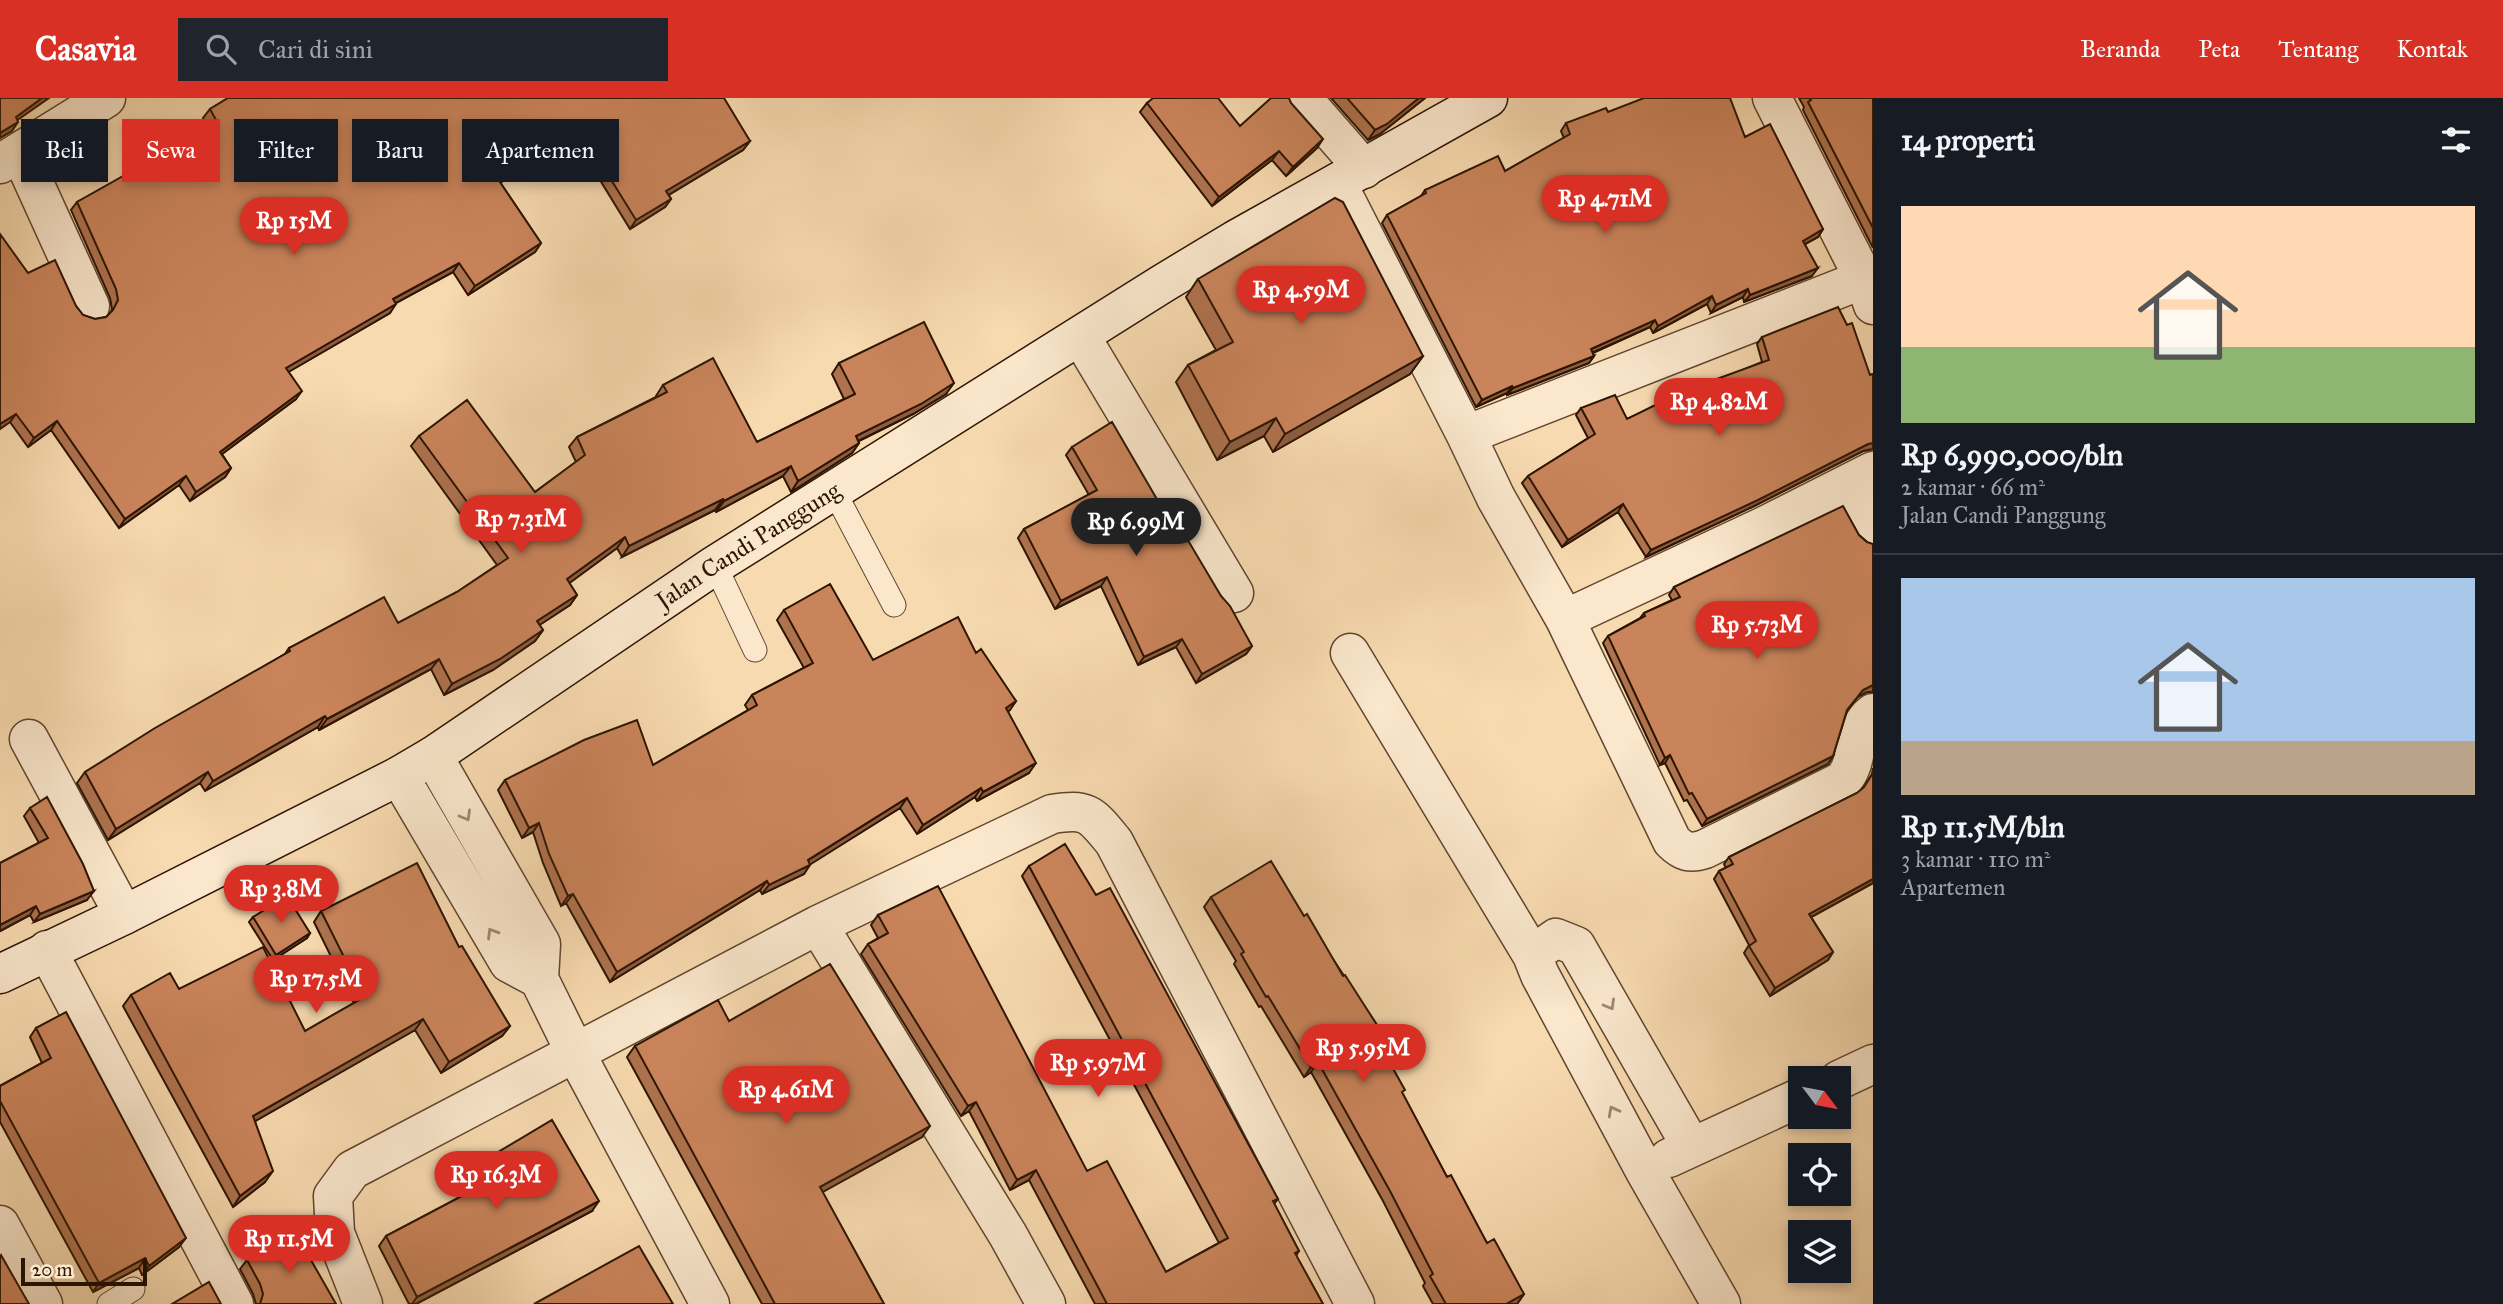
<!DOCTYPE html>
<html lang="id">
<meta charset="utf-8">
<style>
body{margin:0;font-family:"IM FELL Great Primer",serif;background:#20242c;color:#f1f3f6;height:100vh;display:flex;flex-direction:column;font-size:26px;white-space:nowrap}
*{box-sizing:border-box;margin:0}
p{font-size:23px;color:#9ea1a6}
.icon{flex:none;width:38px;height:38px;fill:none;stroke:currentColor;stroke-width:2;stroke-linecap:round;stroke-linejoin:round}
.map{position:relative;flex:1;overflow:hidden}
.details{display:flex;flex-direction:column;background:#171b24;width:630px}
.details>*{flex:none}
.guide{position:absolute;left:21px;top:21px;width:665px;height:63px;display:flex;gap:14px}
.needle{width:46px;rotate:122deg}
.fabs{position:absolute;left:1788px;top:968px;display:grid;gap:14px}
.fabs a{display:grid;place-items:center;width:63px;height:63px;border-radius:0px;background:#171b24;box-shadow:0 4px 10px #0003;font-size:35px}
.scale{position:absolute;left:21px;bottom:18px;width:126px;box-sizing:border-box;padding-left:7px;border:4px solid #2d1503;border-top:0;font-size:19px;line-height:24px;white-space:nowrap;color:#2d1503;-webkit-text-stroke:5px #fae7cc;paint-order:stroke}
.price{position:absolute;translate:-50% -60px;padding:0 16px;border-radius:24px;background:#d93025;color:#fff;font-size:23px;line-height:46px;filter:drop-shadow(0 2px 4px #0008)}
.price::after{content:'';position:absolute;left:50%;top:42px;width:21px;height:16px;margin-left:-10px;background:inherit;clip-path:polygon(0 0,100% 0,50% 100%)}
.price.current{background:#222;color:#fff}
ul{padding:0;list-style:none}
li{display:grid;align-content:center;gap:14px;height:371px;padding:0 28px}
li+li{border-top:2px solid #363941}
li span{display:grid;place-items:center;height:217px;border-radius:0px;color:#555}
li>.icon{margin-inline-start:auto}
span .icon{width:126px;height:126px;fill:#fffc;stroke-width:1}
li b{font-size:30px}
h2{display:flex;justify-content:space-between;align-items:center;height:84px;padding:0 28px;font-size:30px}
.pill{padding:0 24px;border-radius:0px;background:#171b24;box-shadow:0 4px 10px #0003;font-size:24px;line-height:63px}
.pill.current{background:#d93025;color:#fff}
header{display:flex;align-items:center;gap:42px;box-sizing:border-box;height:98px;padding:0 35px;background:#d93025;color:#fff}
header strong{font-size:33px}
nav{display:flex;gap:38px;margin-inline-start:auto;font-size:24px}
.search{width:490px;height:63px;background:#20242c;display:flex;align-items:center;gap:18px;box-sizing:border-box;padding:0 24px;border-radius:0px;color:#9ea1a6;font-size:26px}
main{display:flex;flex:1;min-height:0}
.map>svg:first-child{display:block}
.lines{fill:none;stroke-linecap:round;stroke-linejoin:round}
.service-casing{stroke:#60462e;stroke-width:25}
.minor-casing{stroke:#60462e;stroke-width:41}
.tertiary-casing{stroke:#60462e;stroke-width:41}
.secondary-casing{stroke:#2d1503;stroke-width:41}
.service{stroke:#fae7cc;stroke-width:23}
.minor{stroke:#fae7cc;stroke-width:38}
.tertiary{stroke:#fae7cc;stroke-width:38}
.secondary{stroke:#fae7cc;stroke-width:38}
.wall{fill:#ae724e;stroke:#2d1503;stroke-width:2}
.shaded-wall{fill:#8d5c40;stroke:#2d1503;stroke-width:2}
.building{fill:#ca845b;stroke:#2d1503;stroke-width:2}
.oneway{stroke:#9e8872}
.labels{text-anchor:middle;stroke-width:7;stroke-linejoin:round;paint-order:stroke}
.street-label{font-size:24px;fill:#2d1503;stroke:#fae7cc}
</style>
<header>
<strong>Casavia</strong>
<div class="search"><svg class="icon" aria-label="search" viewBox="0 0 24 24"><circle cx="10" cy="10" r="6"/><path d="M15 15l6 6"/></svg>Cari di sini</div>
<nav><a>Beranda</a><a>Peta</a><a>Tentang</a><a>Kontak</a></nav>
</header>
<main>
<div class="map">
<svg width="1873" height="1206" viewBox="0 0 1873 1206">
<rect width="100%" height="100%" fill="#f8dab0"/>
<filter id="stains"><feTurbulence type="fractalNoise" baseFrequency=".00286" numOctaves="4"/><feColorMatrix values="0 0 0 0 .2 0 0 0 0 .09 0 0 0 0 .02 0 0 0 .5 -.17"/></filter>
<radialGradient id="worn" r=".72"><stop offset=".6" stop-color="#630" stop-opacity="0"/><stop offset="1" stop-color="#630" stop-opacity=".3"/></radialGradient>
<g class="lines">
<defs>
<path id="service" d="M833 391 894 507
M715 467 755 552
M109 1206 133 1191"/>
<path id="minor" d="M1302 0 1364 71
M1772 0 1864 181 1873 207
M20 54 90 208
M1337 85 1466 337 1496 400 1565 521 1672 743C1683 754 1690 756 1705 751L1842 683C1861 664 1850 632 1873 615
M1081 239 1234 495
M1466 337 1864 181
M1847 388 1873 433
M1565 521 1762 429 1873 373
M1350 555 1532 857
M29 641 124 817
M433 658 541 846 539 881 576 956 710 1206
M399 678 509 865 539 881
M818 827 1008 1137 1046 1206
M47 852 234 1206
M1839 982 1873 966
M1691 1048 1576 848 1556 840 1532 857 1540 877 1645 1073 1721 1206
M1669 1060 1801 999
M0 1127 43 1206
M363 1206 335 1135 333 1098 352 1072 818 827 1052 716C1088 710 1091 716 1114 744L1355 1206"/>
<path id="tertiary" d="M0 66 106 0"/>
<g id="secondary">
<path id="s1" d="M0 876 124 817 399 678 433 658 715 467 1162 186 1235 142 1488 0"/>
</g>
</defs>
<!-- service casing -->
<use href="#service" class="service-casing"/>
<!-- minor casing -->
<use href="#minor" class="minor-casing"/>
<!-- tertiary casing -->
<use href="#tertiary" class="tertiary-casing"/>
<!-- secondary casing -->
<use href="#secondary" class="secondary-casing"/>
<!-- service -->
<use href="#service" class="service"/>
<!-- minor -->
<use href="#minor" class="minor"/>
<!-- tertiary -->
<use href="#tertiary" class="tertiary"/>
<!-- secondary -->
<use href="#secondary" class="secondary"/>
</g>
<!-- wall -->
<path class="wall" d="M228 0 750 43 743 52 669 97 671 101 665 109 630 131 573 38 500 85 541 145 535 154 468 197 453 174 395 205 390 215 288 274 296 301 222 356 231 370 225 379 190 403 179 387 119 430 51 332 28 349 10 324 28 175 76 208 83 217 95 221 106 219 110 216 112 211 110 200 71 112 77 104 159 67 209 28 203 20 210 11Z
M1331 0H1425L1380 36 1368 42Z
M1799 0H1873V150L1803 12 1804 9Z
M1147 5 1240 28 1317 50 1286 78 1272 62 1212 108 1140 14Z
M1608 14 1745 39 1823 131 1818 139 1805 146 1812 178 1744 204 1743 199 1711 215 1707 206 1653 235 1650 229 1593 255 1594 258 1589 265 1507 297V295L1476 309 1382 125 1387 117 1421 98 1425 92 1505 73 1564 40 1561 33 1566 25Z
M1198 181 1423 258 1410 276 1273 354 1264 338 1217 362 1176 284 1188 267 1216 252 1186 199Z
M1762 239 1870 277 1873 276V351L1863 353 1752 409 1646 459 1618 414 1562 449 1522 385 1528 378 1588 340 1576 317 1581 310 1627 321 1762 264 1757 246Z
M839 265 946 296 913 316 859 343V345L852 355 791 394 783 378 716 414 715 412 622 459 617 450 569 485 577 497 570 507 539 527 543 532 535 543 493 572 444 597 431 571 319 632 318 629 205 693 200 685 108 742 77 685 85 674 285 556 289 550 398 525 457 494 497 467 411 348 419 338 535 394 576 364 569 349 577 339 656 299V298L663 287 757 344 844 301 832 276Z
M1072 349 1165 415 1221 498 1252 548 1246 556 1196 585 1176 549 1138 567 1101 488 1055 511 1018 440 1024 431 1089 397 1066 357Z
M1859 437 1867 444V594L1858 599 1847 613 1833 658 1828 666 1702 728 1687 702 1684 703 1665 665 1660 667 1603 545 1608 538 1640 520 1644 515 1672 502 1669 497 1674 489Z
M784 512 873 562 976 555 1016 603 1008 614 1029 675 977 703 975 699 917 736 900 710 810 766 804 776 762 796 760 792 610 884 566 805 561 808 543 765 533 734 522 740 498 692 505 682 653 667 748 612 745 607 752 597 804 570 777 522Z
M1873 670V785L1811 819 1833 854 1828 862 1770 898 1744 855 1749 847 1714 781 1719 773 1726 770 1724 766 1729 759 1857 695 1863 691 1872 676Z
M30 710 87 802 34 824 30 817 0 833V765L39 745 24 718Z
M1029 768 1278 1101 1274 1106 1299 1153 1296 1158 1323 1206H1095L1029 1082 1010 1092 969 1013 961 1018 861 856 868 846 878 840 871 827 878 817 1087 1073 1166 1174 1219 1145 1022 778Z
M1211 799 1304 818 1377 927 1373 934 1402 995 1447 1079 1487 1145 1524 1196 1517 1206H1433L1423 1188 1425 1185 1383 1103 1311 974 1304 979 1261 908 1259 909 1234 866 1236 863 1204 809Z
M321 813 459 849 510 928 502 938 441 975 415 932 255 1023 265 1084 233 1109 123 908 131 897 179 891 305 933 354 905 314 824Z
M253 819 310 835 307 840 273 862 249 824Z
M729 923 922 1039 822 1094 884 1206H762L627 959 635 948Z
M36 930 179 1149 142 1177 139 1170 93 1194 0 1024V988L42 965 30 939Z
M483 1063 592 1113 416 1206H409L379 1148 386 1138 484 1087 476 1073Z
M247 1162 336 1206H256L253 1196 240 1171Z"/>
<!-- shaded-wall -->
<path class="shaded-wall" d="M42 0H49L9 28 16 19Z
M1419 0H1425L1380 36 1368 42 1375 32Z
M18 24 12 33 0 40V35Z
M579 30 573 38 492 90 498 81Z
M1323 41 1317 50 1286 78 1293 69Z
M750 43 743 52 660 102 666 93Z
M1279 53 1272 62 1212 108 1219 99Z
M671 101 665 109 630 131 636 122Z
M1823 131 1818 139 1798 150 1803 143Z
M541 145 535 154 468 197 475 188Z
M459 165 453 174 387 210 393 201Z
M1818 170 1812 178 1744 204 1750 197Z
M1748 191 1743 199 1711 215 1716 207Z
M1712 198 1707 206 1653 235 1658 228Z
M396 206 390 215 280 279 286 270Z
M1655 222 1650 229 1585 258 1591 251Z
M1423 258 1410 276 1273 354 1285 336Z
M1594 258 1589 265 1507 297 1513 290Z
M954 285 946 296 913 316 848 348 856 338Z
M1512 288 1507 295 1476 309 1482 302Z
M302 293 296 301 214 362 220 354Z
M16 316 10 324 0 331V326Z
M1276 320 1264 338 1217 362 1230 344Z
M57 323 51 332 28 349 34 340Z
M859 345 852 355 791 394 798 383Z
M1873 345V351L1863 353 1752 409 1646 459 1651 452 1868 346Z
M791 368 783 378 716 414 724 403Z
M231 370 225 379 190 403 196 394Z
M186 378 179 387 119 430 125 421Z
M723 401 715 412 622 459 629 448Z
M1623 406 1618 414 1562 449 1568 442Z
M625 439 617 450 560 492 567 481Z
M1107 479 1101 488 1055 511 1061 503Z
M577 497 570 507 529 534 537 523Z
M543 532 535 543 493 572 444 597 452 586Z
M1182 541 1176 549 1138 567 1144 559Z
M1252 548 1246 556 1196 585 1202 576Z
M439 561 431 571 319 632 327 621Z
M1873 587V594H1867L1858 599 1863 592Z
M1016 603 1010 612 999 619 1006 610Z
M325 618 318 629 205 693 213 683Z
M1670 657 1665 665 1660 667 1665 660Z
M1833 658 1828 666 1702 728 1707 721Z
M1036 665 1029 675 977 703 983 694Z
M208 674 200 685 108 742 116 731Z
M981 690 975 699 917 736 923 727Z
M907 700 900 710 803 771 810 767 804 776 762 796 769 787Z
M539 725 533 734 522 740 529 730Z
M1873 781V785L1804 823 1809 816Z
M767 783 760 792 610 884 617 874Z
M94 793 87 802 34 824 40 816Z
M573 796 566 805 561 808 568 798Z
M36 808 30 817 0 833V827Z
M310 835 307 840 273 862 276 857Z
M1833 854 1828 862 1770 898 1775 890Z
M423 921 415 932 245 1029 253 1018Z
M510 928 502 938 441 975 449 964Z
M1318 964 1311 974 1304 979 1311 969Z
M976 1004 969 1013 961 1018 968 1008Z
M930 1028 922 1039 812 1100 820 1089Z
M1036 1072 1029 1082 1010 1092 1017 1082Z
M273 1073 265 1084 233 1109 240 1098Z
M599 1103 592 1113 416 1206H412L417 1199Z
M186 1140 179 1149 142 1177 149 1168Z
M145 1160 139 1170 93 1194 99 1185Z
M1524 1196 1517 1206H1506Z"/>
<!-- building -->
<path class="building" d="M0 0H42L16 19 18 24 0 35Z
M228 0H724L750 43 666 93 671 101 636 122 579 30 498 81 541 145 475 188 459 165 393 201 396 206 286 270 302 293 220 354 231 370 196 394 186 378 125 421 57 323 34 340 16 316 0 326V136L28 175 55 162 76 208 83 217 95 221 106 219 113 212 118 202 116 191 77 104 155 60 159 67 216 22 210 11Z
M1153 0H1218L1240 28 1271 0H1289L1291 5 1323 41 1293 69 1279 53 1219 99 1147 5Z
M1347 0H1419L1387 26 1375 32Z
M1644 0H1730L1745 39 1770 26 1823 131 1803 143 1818 170 1750 197 1748 191 1716 207 1712 198 1658 228 1655 222 1591 251 1594 258 1513 290 1512 288 1482 302 1387 117 1426 95 1425 92 1498 58 1505 73 1570 36 1566 25 1606 10 1608 14Z
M1809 0H1873V130L1808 4 1811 2Z
M1335 100 1343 104 1423 258 1285 336 1276 320 1230 344 1188 267 1233 244 1198 181Z
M1838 209 1847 227 1852 225 1870 277 1873 276V345L1868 346 1758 402 1651 452 1623 406 1568 442 1528 378 1595 336 1581 310 1615 297 1627 321 1684 293 1769 262 1762 239Z
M924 224 954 285 921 306 856 338 859 345 798 383 791 368 724 403 723 401 629 448 625 439 567 481 577 497 537 523 543 532 500 561 452 586 439 561 327 621 325 618 213 683 208 674 116 731 85 674 155 630 290 553 289 550 384 499 398 525 457 494 508 460 419 338 467 302 535 394 585 357 577 339 667 294 663 287 713 260 757 344 855 296 839 265Z
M1112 324 1165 415 1170 412 1221 498 1230 508 1252 548 1202 576 1182 541 1144 559 1107 479 1061 503 1024 431 1097 392 1072 349Z
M1843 408 1859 437 1867 444 1873 446V587L1863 592 1847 612 1833 658 1707 721 1692 695 1689 696 1670 657 1665 660 1608 538 1645 518 1644 515 1680 499 1674 489Z
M830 486 873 562 958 519 976 555 981 551 1016 603 1006 610 1036 665 983 694 981 690 923 727 907 700 808 762 810 767 769 787 767 783 617 874 573 796 568 798 549 756 539 725 529 730 505 682 584 642 637 622 653 667 757 607 752 597 813 565 784 512Z
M1873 675V781L1809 816 1833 854 1775 890 1749 848 1756 843 1719 773 1733 766 1729 759 1857 695 1864 689Z
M47 699 83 766 94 793 40 816 36 808 0 827V765L48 740 30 710Z
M1065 746 1096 797 1110 790 1278 1101 1273 1103 1299 1153 1295 1155 1323 1206H1107L1036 1072 1017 1082 976 1004 968 1008 868 846 888 835 878 817 938 788 1087 1073 1107 1063 1166 1174 1228 1140 1029 768Z
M1271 763 1304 818 1307 816 1343 878 1345 877 1377 927 1371 931 1405 992 1402 994 1447 1079 1451 1077 1487 1145 1494 1141 1524 1196 1506 1206H1446L1430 1178 1433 1176 1390 1093 1318 964 1311 969 1268 898 1266 899 1241 856 1244 854 1211 799Z
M417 765 459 849 462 848 510 928 449 964 423 921 253 1018 273 1073 240 1098 131 897 170 875 179 891 263 849 305 933 364 899 321 813Z
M287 798 310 835 276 857 253 819Z
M830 866 930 1028 820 1089 884 1206H775L635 948 718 902 729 923Z
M66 914 186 1140 149 1168 145 1160 99 1185 0 1003V988L51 960 36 930Z
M552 1022 599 1103 417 1199 386 1138 494 1081 483 1063Z
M295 1134 336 1206H260L263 1196 260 1186 247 1162Z
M639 1148 673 1206H534Z
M1 1157 29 1206H0V1158Z
M209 1184 221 1206H172Z"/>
<!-- one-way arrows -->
<defs><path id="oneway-chevron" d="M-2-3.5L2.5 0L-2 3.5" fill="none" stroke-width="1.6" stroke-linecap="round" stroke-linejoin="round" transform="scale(1.75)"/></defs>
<g class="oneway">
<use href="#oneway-chevron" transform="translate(466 718) rotate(60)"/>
<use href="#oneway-chevron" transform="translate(492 835) rotate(-121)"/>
<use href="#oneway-chevron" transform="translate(1610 907) rotate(60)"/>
<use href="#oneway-chevron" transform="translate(1613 1013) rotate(-118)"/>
</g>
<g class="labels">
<!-- street labels -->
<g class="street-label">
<text dy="8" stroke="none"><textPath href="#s1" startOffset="864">Jalan Candi Panggung</textPath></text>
</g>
</g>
<rect width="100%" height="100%" filter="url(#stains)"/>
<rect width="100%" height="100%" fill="url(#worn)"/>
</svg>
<div class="fabs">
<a><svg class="needle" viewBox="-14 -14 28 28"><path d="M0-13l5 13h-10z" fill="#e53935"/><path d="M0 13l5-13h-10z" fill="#9ea1a6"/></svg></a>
<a><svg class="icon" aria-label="locate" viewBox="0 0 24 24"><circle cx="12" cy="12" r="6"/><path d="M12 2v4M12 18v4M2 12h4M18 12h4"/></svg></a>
<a><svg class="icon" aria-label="layers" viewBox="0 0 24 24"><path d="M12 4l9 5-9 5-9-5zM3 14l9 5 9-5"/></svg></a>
</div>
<div class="scale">20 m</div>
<b class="price" style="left:1605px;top:137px">Rp 4.71M</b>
<b class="price" style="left:294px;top:159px">Rp 15M</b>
<b class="price" style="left:1301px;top:228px">Rp 4.59M</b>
<b class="price" style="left:1719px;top:340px">Rp 4.82M</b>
<b class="price" style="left:521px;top:457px">Rp 7.31M</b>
<b class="price current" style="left:1136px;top:460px">Rp 6.99M</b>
<b class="price" style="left:1757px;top:563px">Rp 5.73M</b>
<b class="price" style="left:281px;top:827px">Rp 3.8M</b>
<b class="price" style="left:316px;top:917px">Rp 17.5M</b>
<b class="price" style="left:1363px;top:986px">Rp 5.95M</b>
<b class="price" style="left:1098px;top:1001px">Rp 5.97M</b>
<b class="price" style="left:786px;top:1028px">Rp 4.61M</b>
<b class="price" style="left:496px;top:1113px">Rp 16.3M</b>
<b class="price" style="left:289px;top:1177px">Rp 11.5M</b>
<div class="guide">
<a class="pill">Beli</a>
<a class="pill current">Sewa</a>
<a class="pill">Filter</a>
<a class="pill">Baru</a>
<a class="pill">Apartemen</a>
</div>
</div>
<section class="details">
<h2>14 properti<svg class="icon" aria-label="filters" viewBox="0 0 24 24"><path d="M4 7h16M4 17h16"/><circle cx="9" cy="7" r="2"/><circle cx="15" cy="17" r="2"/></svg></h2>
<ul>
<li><span style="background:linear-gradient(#ffd9b3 65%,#8fb573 0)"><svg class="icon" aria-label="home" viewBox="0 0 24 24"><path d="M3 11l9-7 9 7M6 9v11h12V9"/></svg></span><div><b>Rp 6,990,000/bln</b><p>2 kamar · 66 m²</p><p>Jalan Candi Panggung</p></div></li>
<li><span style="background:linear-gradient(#a9c7e8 75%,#b9a48a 0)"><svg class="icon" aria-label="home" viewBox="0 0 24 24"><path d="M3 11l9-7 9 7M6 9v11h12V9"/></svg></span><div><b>Rp 11.5M/bln</b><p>3 kamar · 110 m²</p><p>Apartemen</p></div></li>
</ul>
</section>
</main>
